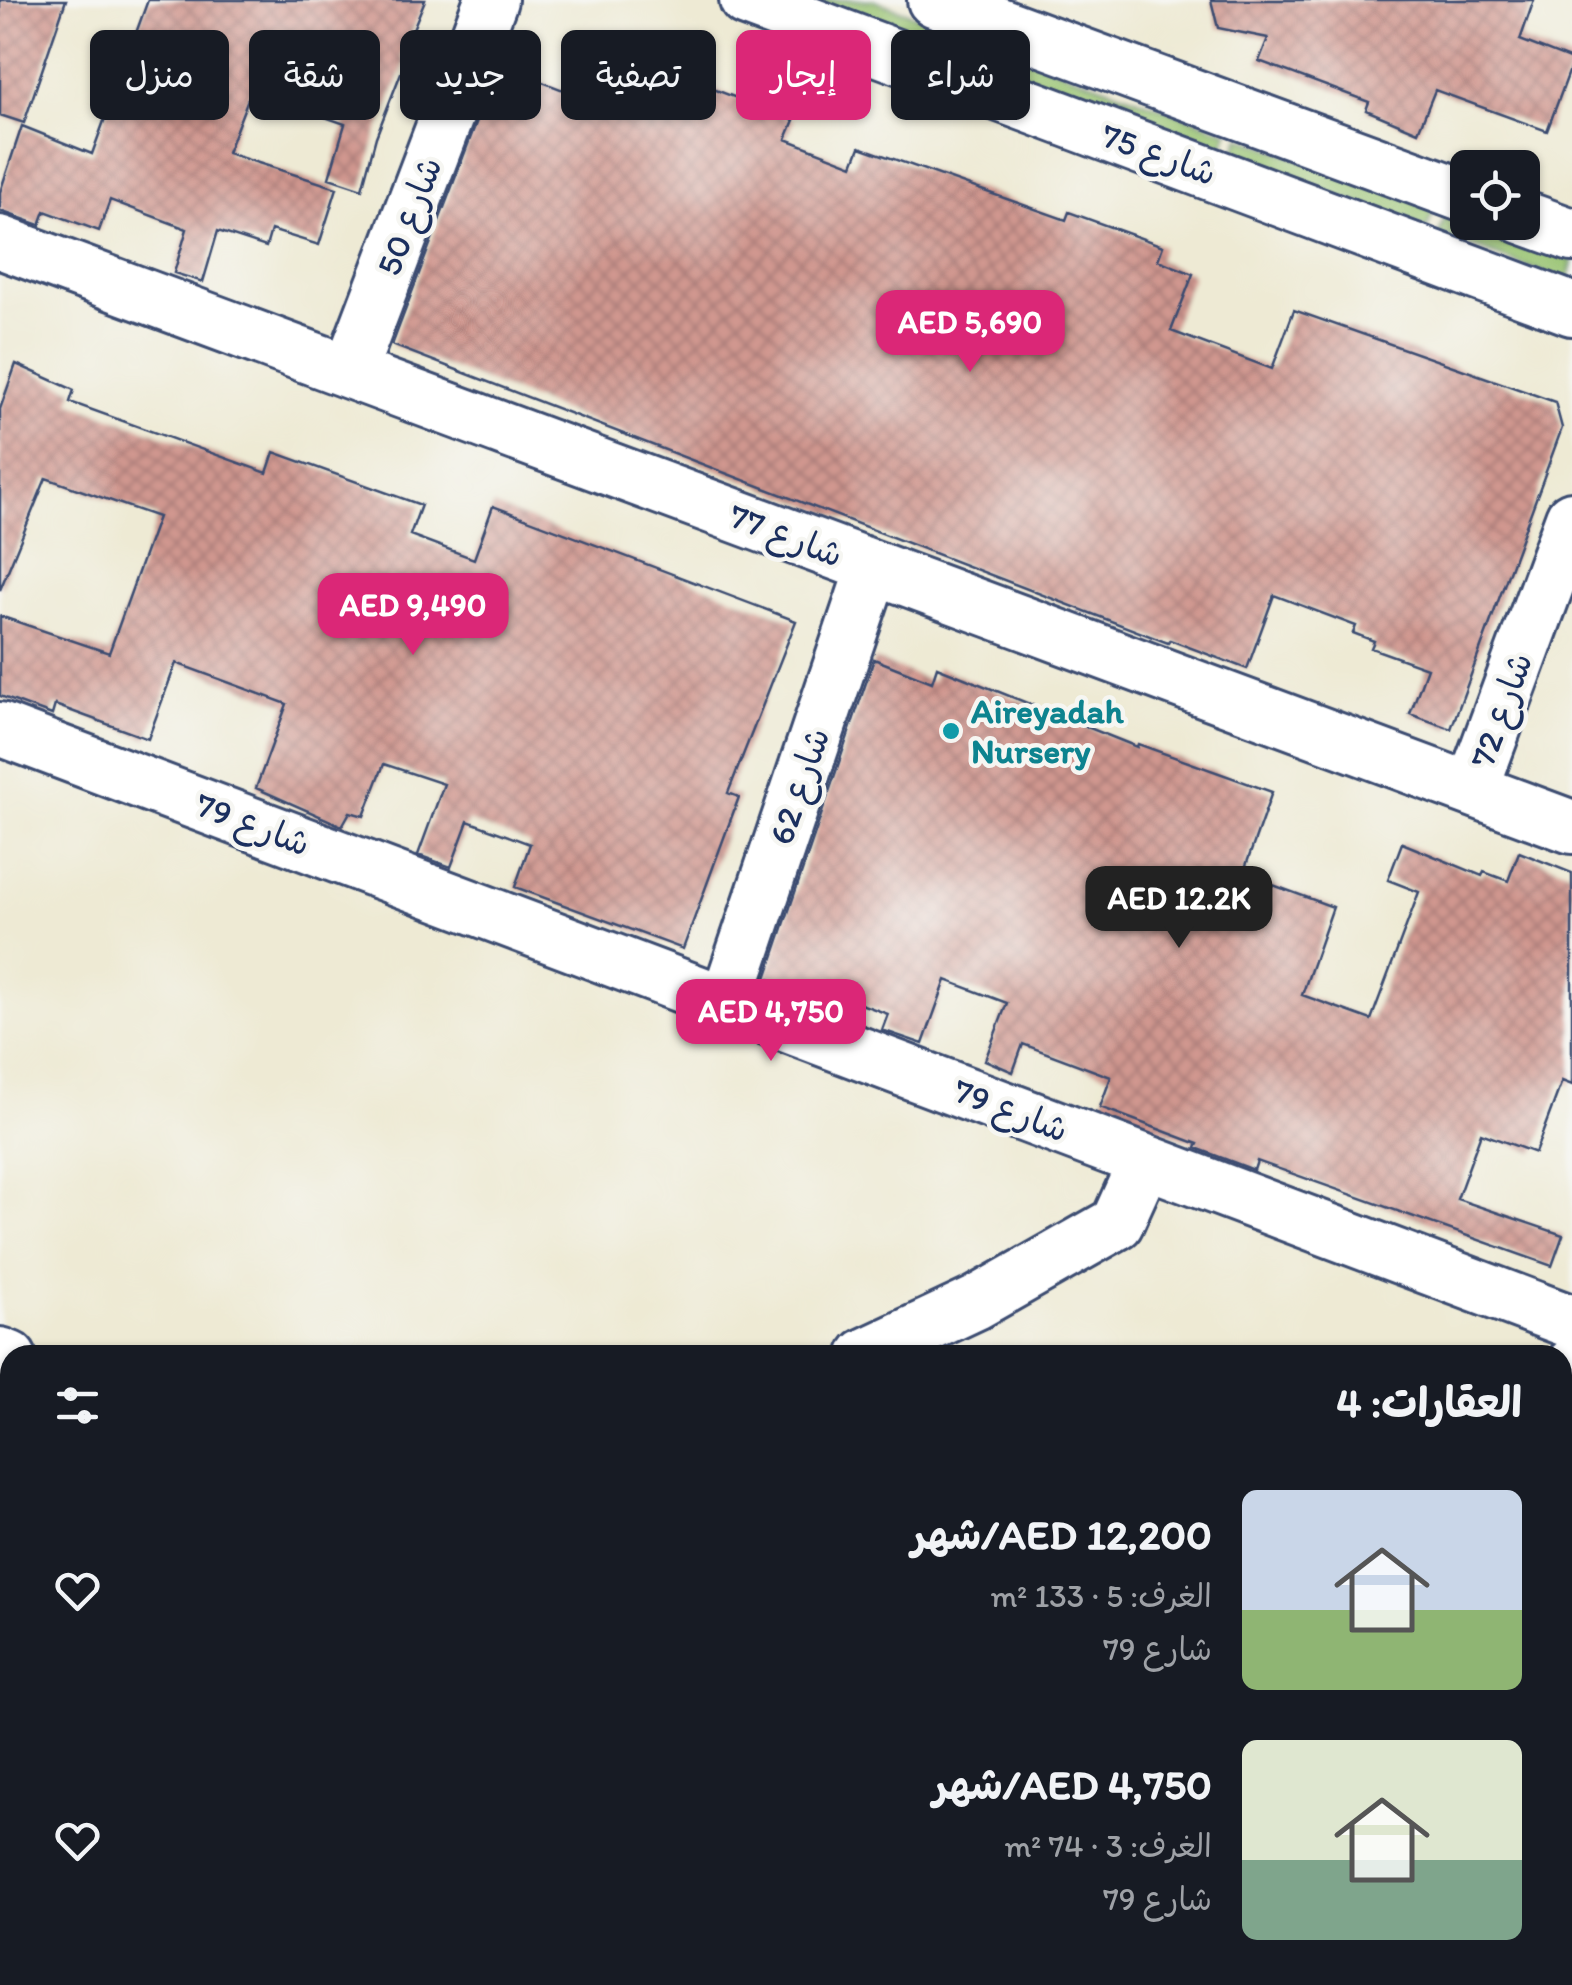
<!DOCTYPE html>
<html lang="ar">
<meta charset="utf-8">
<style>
body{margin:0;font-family:Itim,"Playpen Sans Arabic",sans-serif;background:#242831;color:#f1f3f6;direction:rtl;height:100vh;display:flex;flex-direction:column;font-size:38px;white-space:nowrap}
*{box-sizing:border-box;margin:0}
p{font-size:32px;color:#9ea1a6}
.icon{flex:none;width:55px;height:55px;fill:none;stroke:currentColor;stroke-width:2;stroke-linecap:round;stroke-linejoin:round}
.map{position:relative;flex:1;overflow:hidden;direction:ltr}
.details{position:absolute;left:0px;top:1345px;width:1572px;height:640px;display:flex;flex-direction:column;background:#171b24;border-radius:30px 30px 0 0;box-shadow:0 2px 8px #0004;direction:rtl}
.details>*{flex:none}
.hud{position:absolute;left:30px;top:30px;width:1000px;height:90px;direction:rtl;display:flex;gap:20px}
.controls{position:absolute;left:1450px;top:150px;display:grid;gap:20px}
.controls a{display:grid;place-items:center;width:90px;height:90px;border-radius:15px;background:#171b24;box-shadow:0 2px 8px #0004;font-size:50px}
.price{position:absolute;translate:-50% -85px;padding:0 22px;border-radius:20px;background:#db2777;color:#fff;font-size:32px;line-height:65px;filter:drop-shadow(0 2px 5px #0008)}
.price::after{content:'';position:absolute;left:50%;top:60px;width:30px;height:22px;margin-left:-15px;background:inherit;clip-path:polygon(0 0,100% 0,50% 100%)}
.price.on{background:#222;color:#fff}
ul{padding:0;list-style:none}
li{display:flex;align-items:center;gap:30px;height:250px;padding:0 50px}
li span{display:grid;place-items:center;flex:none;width:280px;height:200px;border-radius:15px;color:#555}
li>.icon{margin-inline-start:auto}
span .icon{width:120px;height:120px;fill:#fffc;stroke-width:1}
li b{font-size:42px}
h2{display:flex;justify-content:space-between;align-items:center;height:120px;padding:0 50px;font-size:42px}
.tag{padding:0 35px;border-radius:15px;background:#171b24;box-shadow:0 2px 8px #0004;font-size:35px;line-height:90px}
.tag.on{background:#db2777;color:#fff}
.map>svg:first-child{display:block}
.grass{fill:#97c26f;stroke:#597866;stroke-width:2.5}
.building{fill:url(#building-cross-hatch)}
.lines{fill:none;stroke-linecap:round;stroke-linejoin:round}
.minor-casing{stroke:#3b4b70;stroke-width:58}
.major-casing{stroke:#3b4b70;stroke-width:60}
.minor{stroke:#fff;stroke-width:52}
.major{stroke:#fff;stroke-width:55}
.culture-dot{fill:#0f9aa8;stroke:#f6f6f2;stroke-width:4}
.labels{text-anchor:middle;stroke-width:9;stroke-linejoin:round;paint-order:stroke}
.street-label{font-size:35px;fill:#1b2f5e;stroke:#f6f6f2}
.culture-label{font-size:35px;font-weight:bold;fill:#0d838f;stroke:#f6f6f2;text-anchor:start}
</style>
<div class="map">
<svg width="1572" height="1985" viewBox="0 0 1572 1985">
<defs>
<pattern id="building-cross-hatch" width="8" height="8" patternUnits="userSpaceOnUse" patternTransform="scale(2.5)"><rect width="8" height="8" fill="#d0978f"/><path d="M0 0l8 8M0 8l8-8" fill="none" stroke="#a87c78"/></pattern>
</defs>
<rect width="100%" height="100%" fill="#f6f6f2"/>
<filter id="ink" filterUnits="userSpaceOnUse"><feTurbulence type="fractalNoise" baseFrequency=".01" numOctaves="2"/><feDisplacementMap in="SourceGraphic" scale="20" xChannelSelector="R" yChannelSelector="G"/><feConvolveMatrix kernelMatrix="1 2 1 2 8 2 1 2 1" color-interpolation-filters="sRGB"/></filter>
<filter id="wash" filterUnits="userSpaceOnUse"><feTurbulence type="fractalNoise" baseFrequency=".0048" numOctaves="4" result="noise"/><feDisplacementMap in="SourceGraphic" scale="40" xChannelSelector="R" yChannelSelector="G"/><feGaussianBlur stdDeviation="2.25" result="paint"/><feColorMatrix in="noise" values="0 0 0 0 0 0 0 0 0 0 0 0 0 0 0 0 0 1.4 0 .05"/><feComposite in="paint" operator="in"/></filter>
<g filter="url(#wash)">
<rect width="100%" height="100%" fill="#eeead4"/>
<!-- grass -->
<path class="grass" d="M809 0H873L992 44 984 65Z
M1005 50 1228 132 1221 153 998 71Z
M1240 137 1434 208 1427 229 1233 158Z
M1446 213 1572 260 1568 282 1439 234Z
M1283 1975H1345L1369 1985H1308Z"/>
<g id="blocks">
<!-- building -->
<path class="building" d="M0 0H66L24 123 0 115Z
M148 0H425L401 58 406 60 376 137 362 189 329 178 345 124 251 91 227 153 337 188 319 245 271 230 266 247 218 231 203 282 174 273 187 229 110 200 99 231 45 211 40 225 0 211V192L22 126 92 154Z
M1211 0H1534L1520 40 1572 60V64L1547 131 1435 90 1418 132 1366 110 1369 102 1259 61 1268 38 1218 28Z
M579 46 606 56 609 49 794 120 786 139 853 165 860 147 1066 220 1069 212 1163 246 1158 260 1193 274 1171 331 1272 369 1294 310 1555 402 1562 428 1451 729 1410 714 1427 668 1371 648 1374 641 1353 633 1356 626 1274 595 1247 669 1170 640 1168 643 392 345 498 65 563 90Z
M16 364 74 390 70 402 267 473 274 452 421 505 410 535 474 559 493 506 796 621 728 793 739 797 683 949 515 887 530 844 468 821 451 867 418 855 444 784 384 764 364 816 350 812 342 826 256 788 287 704 176 663 148 739 55 705 52 715 0 696V616L109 653 158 517 46 478 0 590V409Z
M874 659 932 682 937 667 1137 747 1138 744 1272 792 1243 874 1333 907 1302 995 1371 1020 1419 892 1388 880 1402 843 1482 876 1484 872 1508 881 1519 852 1572 873V1085L1562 1081 1535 1153 1481 1133 1457 1199 1563 1235 1552 1266 1257 1161 1254 1170 1196 1148 1198 1144 1100 1107 1111 1077 1023 1044 1013 1072 985 1060 1007 1003 946 980 923 1044 882 1030 888 1014 812 986 809 994 766 978Z"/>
</g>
</g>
<g filter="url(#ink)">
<use href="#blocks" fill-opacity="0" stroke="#3b4b70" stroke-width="2.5"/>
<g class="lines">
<defs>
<path id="minor" d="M746 0 1572 309
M934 0 1468 197
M1522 217 1572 235
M0 242 1572 827
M350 371 491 0
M0 729 1572 1322
M1472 789 1572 518
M726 1003 872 570
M0 1354 10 1358
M865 1355 976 1303 1117 1223 1145 1161
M1562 1392 1572 1365
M0 1730 10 1734
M0 1909 10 1886
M1562 1974 1572 1977
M479 1975 503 1985
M703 1975 727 1985
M905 1975 929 1985
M0 1978 16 1985
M434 1985 438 1975
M1177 1985 1181 1975"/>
<path id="major" d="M0 1388 10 1392
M0 1464 10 1468
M1222 1975 1249 1985
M1395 1975 1419 1985"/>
</defs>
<!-- minor casing -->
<use href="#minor" class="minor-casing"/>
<!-- major casing -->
<use href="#major" class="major-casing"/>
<!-- minor -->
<use href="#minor" class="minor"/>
<!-- major -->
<use href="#major" class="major"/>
</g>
</g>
<!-- markers -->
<circle class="culture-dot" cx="951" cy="731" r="10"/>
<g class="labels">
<!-- street labels -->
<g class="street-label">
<text transform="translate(1159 154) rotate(20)" y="12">شارع 75</text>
<text transform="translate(409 216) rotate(-69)" y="12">شارع 50</text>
<text transform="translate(786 535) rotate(21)" y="12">شارع 77</text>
<text transform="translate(1501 710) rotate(-70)" y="12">شارع 72</text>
<text transform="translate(799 786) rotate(-71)" y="12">شارع 62</text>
<text transform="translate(253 824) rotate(21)" y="12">شارع 79</text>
<text transform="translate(1011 1110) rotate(21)" y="12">شارع 79</text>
</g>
<!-- culture labels -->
<g class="culture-label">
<text x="971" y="723">Aireyadah<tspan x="971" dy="40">Nursery</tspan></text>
</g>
</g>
</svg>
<div class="controls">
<a><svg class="icon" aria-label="locate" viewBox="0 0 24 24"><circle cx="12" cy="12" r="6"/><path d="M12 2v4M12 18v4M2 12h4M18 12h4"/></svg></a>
</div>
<b class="price" style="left:970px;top:375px">AED 5,690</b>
<b class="price" style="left:413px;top:658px">AED 9,490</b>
<b class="price on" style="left:1179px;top:951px">AED 12.2K</b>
<b class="price" style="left:771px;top:1064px">AED 4,750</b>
<div class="hud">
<a class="tag">شراء</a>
<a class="tag on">إيجار</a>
<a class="tag">تصفية</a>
<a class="tag">جديد</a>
<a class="tag">شقة</a>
<a class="tag">منزل</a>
</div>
<section class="details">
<h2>العقارات: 4<svg class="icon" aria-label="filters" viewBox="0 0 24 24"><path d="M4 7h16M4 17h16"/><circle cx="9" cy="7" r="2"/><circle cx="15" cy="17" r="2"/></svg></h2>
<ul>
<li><span style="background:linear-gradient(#c9d6e8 60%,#8fb573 0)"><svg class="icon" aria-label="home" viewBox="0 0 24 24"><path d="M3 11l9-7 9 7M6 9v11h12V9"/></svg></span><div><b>AED 12,200/شهر</b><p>الغرف: 5 · 133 m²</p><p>شارع 79</p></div><svg class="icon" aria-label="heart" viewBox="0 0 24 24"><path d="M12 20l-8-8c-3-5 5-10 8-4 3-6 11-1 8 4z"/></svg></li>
<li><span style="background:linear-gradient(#dfe7d0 60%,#7fa58c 0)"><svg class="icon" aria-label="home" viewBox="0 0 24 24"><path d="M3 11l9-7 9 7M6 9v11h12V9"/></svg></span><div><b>AED 4,750/شهر</b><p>الغرف: 3 · 74 m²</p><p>شارع 79</p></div><svg class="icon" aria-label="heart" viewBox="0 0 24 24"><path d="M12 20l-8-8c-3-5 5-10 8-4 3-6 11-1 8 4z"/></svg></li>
</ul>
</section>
</div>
